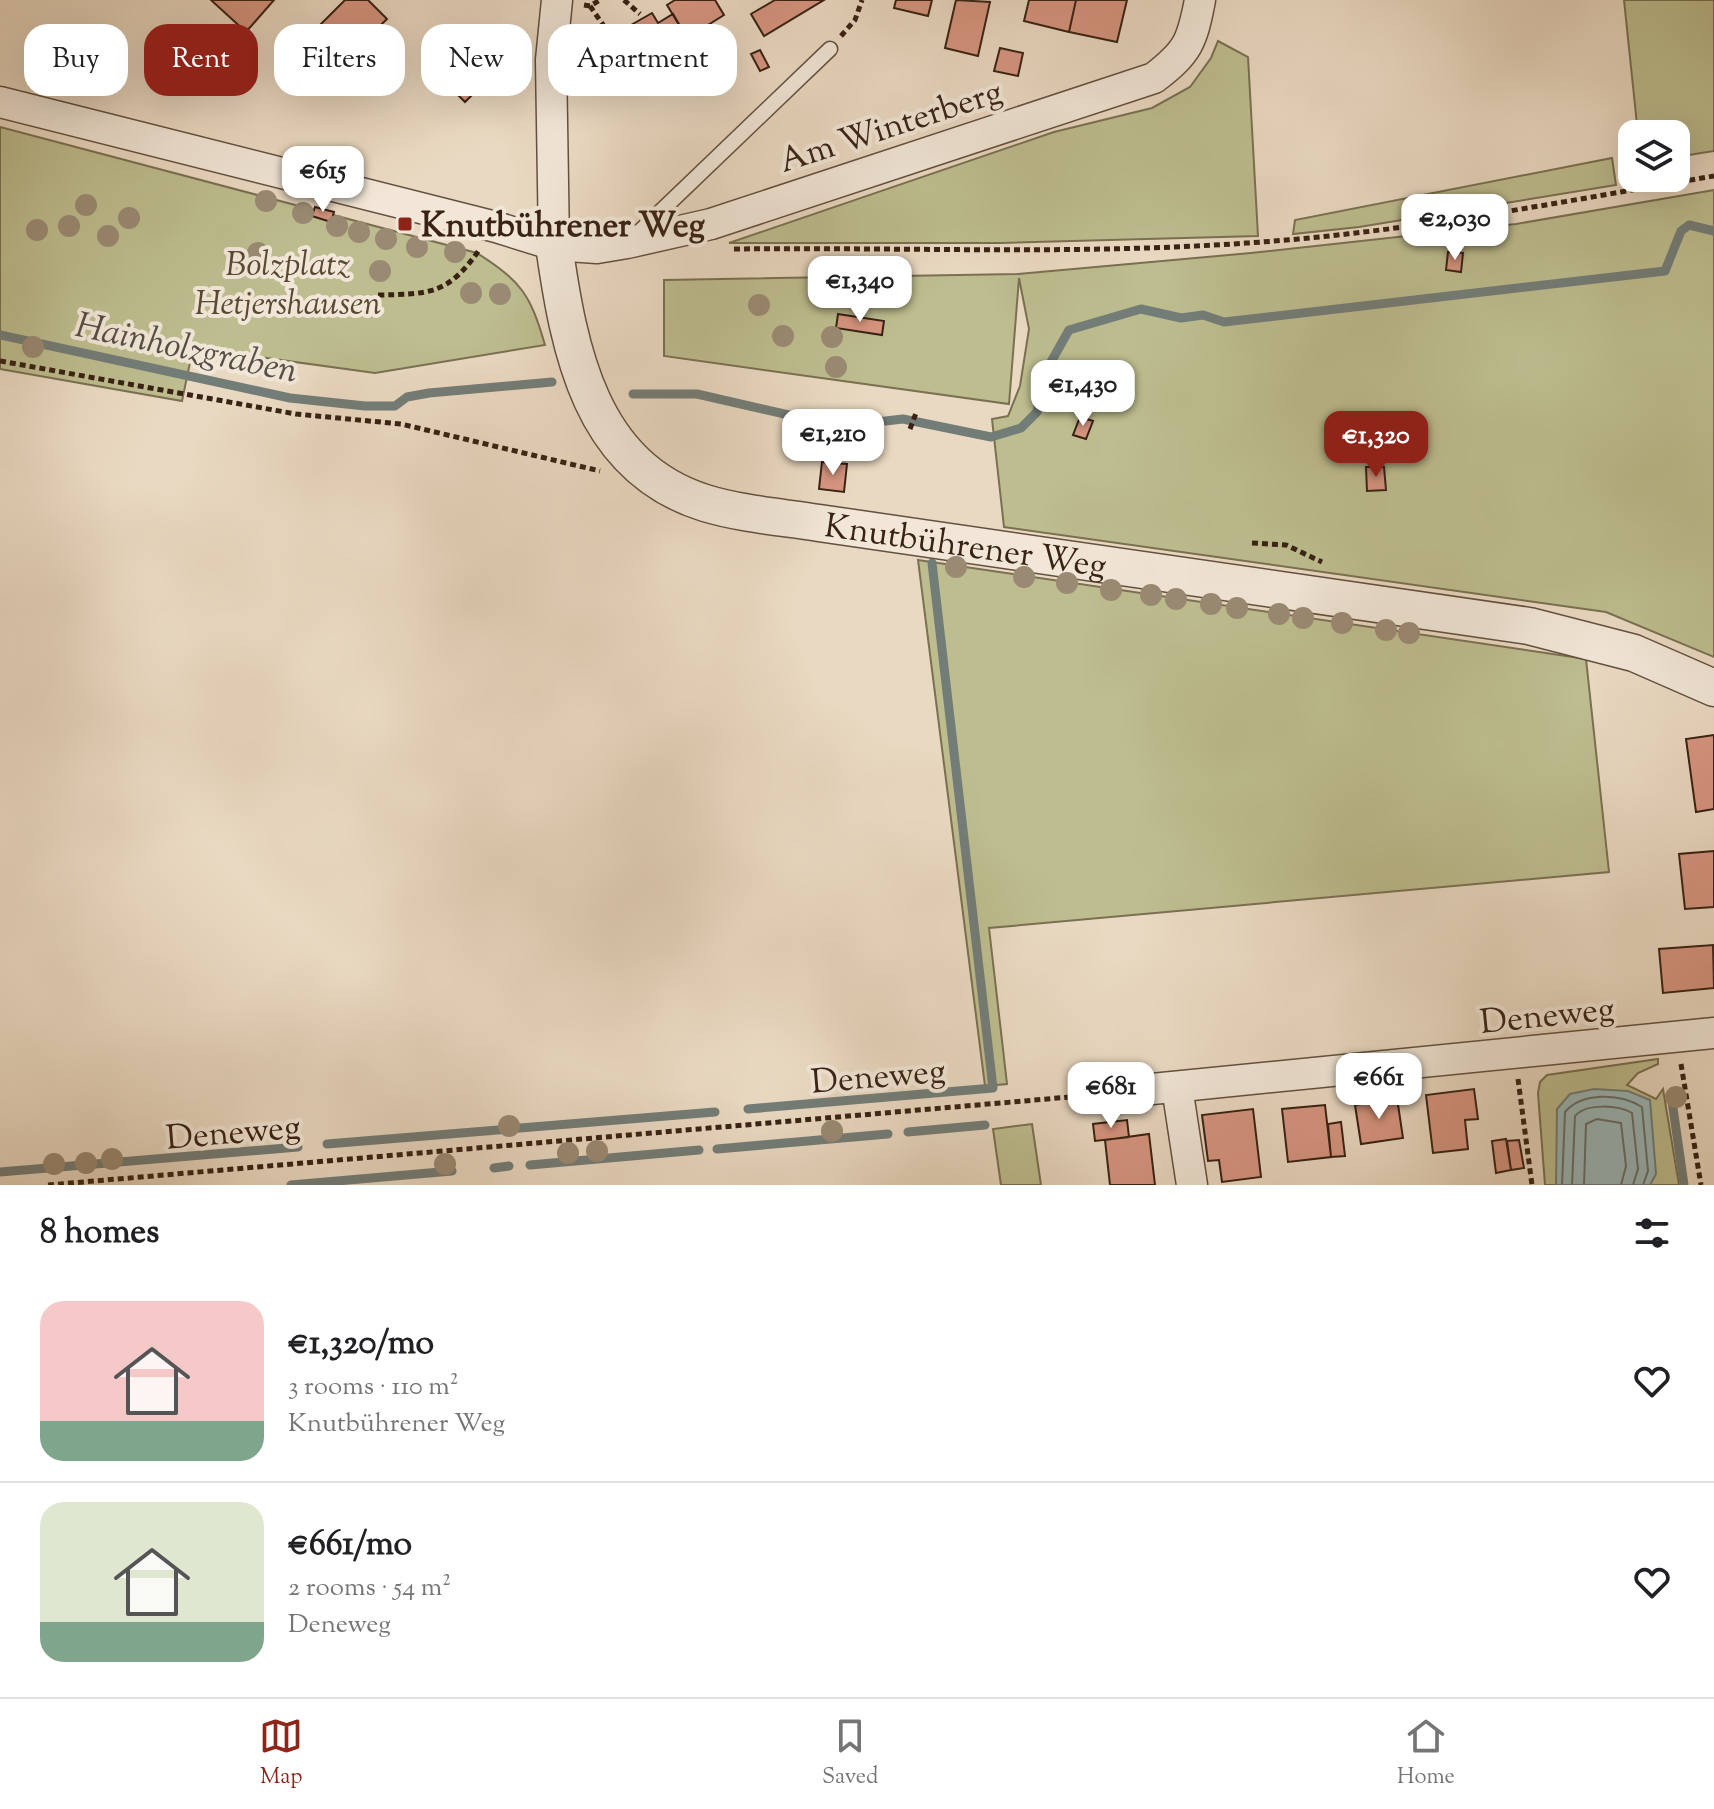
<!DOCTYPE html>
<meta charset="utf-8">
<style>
body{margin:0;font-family:"Sorts Mill Goudy",serif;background:#f6f6f6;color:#202124;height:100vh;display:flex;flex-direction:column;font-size:30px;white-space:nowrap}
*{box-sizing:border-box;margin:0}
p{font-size:26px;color:#757577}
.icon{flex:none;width:44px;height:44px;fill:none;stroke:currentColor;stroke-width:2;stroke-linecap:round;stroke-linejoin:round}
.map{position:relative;height:1185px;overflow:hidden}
.drawer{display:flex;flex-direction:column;background:#fff;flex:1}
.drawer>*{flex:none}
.hud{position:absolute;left:24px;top:24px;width:800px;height:72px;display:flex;gap:16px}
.fabs{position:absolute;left:1618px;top:120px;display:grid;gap:16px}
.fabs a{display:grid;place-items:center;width:72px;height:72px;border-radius:16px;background:#fff;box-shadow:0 8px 32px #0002;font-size:40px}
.price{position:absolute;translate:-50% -68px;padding:0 18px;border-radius:16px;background:#fff;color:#222;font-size:26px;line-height:52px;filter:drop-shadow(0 2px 4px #0008)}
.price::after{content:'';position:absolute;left:50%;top:48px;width:24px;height:18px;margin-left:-12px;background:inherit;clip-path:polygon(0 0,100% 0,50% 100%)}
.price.current{background:#8f2418;color:#fff}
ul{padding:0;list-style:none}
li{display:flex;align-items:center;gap:24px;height:200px;padding:0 40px}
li+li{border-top:2px solid #e0e0e0}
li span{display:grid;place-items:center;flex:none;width:224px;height:160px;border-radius:24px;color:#555}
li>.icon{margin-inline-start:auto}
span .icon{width:96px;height:96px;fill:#fffc;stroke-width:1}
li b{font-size:34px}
h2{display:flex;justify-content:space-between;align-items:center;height:96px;padding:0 40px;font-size:34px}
.chip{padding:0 28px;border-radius:24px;background:#fff;box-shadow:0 8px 32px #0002;font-size:28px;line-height:72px}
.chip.current{background:#8f2418;color:#fff}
.dock{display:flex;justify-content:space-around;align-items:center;height:112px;border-top:2px solid #e0e0e0;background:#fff;font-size:22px;color:#757577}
.dock a{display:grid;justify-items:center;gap:4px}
.dock .current{color:#8f2418}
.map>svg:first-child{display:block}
.green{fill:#bdbd8f;stroke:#7a7052;stroke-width:2}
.water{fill:#9ab9bb;stroke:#737d78;stroke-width:2}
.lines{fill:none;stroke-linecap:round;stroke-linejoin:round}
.shore{stroke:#696e68;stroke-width:2}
.stream{stroke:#737d78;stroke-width:9}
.building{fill:#d69580;stroke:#382214;stroke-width:2}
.service-casing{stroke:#645040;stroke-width:17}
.minor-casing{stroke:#645040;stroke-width:33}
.tertiary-casing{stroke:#645040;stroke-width:39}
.path{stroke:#382214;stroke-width:5;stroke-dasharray:6 4;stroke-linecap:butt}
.service{stroke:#f1e6d7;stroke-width:14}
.minor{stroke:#f1e6d7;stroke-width:30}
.tertiary{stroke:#f1e6d7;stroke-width:36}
.tree{fill:#9a8a73}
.poi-dot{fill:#8f2418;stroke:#f1e6d7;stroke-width:3}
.labels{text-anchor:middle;stroke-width:8;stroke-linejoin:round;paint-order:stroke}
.street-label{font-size:34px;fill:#382214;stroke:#f1e6d7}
.poi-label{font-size:34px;font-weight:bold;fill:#382214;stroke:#f1e6d7;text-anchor:start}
.park-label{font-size:34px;font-style:italic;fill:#594933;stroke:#f1e6d7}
.water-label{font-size:36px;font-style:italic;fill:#554f46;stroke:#f1e6d7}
</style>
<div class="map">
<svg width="1714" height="1185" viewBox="0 0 1714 1185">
<rect width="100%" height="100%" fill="#ead9c2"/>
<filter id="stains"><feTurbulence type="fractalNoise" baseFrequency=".0025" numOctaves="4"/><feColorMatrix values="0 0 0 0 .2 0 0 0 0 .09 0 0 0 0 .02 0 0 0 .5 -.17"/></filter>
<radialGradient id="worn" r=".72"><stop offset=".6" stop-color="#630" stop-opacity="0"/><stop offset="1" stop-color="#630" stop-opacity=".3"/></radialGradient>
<!-- green -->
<path class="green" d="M1624 0H1714V151L1676 157V134H1638Z
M1218 41 1248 57 1258 236 1000 243H729L1054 132 1152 108 1190 87 1211 58Z
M0 127 477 253C522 282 530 294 545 345L375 373 193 348 182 401 0 369Z
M1612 158 1616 185 1359 227 1293 234 1295 220Z
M1714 190V657L1606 612 1004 527 992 419 1008 416 1020 386 1029 329 1019 278 1009 404 664 356V280L1018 274 1251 253 1516 224Z
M918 560 1586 659 1609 872 989 928 1007 1084 985 1086Z
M1658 1059V1064L1638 1073 1627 1085 1656 1099 1663 1089 1679 1185H1545L1538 1093 1540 1082 1547 1075Z
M1032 1124 1041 1185H1001L993 1129Z"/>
<!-- water -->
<path class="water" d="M1594 1089 1628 1091 1650 1100 1656 1174 1650 1185H1556L1557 1109 1570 1094Z"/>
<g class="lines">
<!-- shore -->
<path class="shore" d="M1562 1185 1565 1112C1582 1092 1620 1093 1642 1107L1648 1171 1643 1185
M1572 1185 1575 1116C1586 1103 1618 1105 1632 1113L1638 1169 1633 1185
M1584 1185 1586 1124 1597 1119 1621 1123 1626 1166 1621 1185"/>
<!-- stream -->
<path class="stream" d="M0 335 290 398 365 406H395L407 397 429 393 552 382
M633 394H697L824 423 859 424 903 419 991 437 1021 428 1037 412 1042 378 1069 330 1141 309 1181 318 1203 315 1224 322 1665 271 1681 231 1689 225 1714 231
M1671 1094 1684 1185
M748 1109 993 1088 932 563
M908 1132 985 1125
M327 1144 715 1112
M717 1149 888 1134
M530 1165 699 1150
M494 1168 509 1166
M0 1172 298 1147
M291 1185 452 1171"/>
</g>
<!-- building -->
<path class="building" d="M211 0H274L246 32Z
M345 0H368L387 19 347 58 316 29Z
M675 0H715L724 15 687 38 667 5Z
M775 0H824L764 36 751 14Z
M896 0H932L928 16 894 8Z
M956 0 990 2 978 56 945 48Z
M1029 0H1076L1069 32 1024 21Z
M1076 0H1127L1117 42 1069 32Z
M652 13 658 23 673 14 687 38 652 59 631 25Z
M708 25 715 37 696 49 689 37Z
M473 31 505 62 465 102 433 70Z
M617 34 623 44 637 35 652 59 616 81 596 47Z
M673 47 680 58 661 70 654 58Z
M1000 48 1023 53 1018 76 994 71Z
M760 50 769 67 760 71 751 54Z
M638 68 645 79 624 92 617 80Z
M315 207 334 212 331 222 312 216Z
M1448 252 1463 253 1461 272 1446 270Z
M838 314 884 321 882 335 836 328Z
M1080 417 1093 421 1086 439 1073 435Z
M822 462 847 464 844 492 819 489Z
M1366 467H1384L1386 490 1367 491Z
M1714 735V809L1696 812 1686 739Z
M1714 851V907L1685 909 1679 854Z
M1713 945 1714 988 1663 993 1659 949Z
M1474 1089 1478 1119 1465 1120 1468 1149 1433 1153 1426 1095Z
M1397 1098 1403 1138 1361 1144 1355 1105Z
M1325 1105 1331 1157 1288 1162 1282 1109Z
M1253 1109 1261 1177 1222 1182 1219 1160 1208 1161 1202 1115Z
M1127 1120 1129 1137 1095 1141 1093 1124Z
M1341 1122 1345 1156 1331 1157 1328 1124Z
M1149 1134 1155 1185H1110L1105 1140Z
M1506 1139 1511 1170 1496 1173 1492 1141Z
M1519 1140 1524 1168 1511 1170 1507 1141Z"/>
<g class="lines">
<defs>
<path id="service" d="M636 235 830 49"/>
<path id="minor" d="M0 102 496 227 554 245 597 248 627 243 711 224 1154 78C1188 52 1192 42 1200 0
M554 245 551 60 557 0
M1177 1087 1192 1185
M1152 1089 1714 1033"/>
<g id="tertiary">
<path id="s1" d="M554 245C569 350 590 467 705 503 741 514 781 517 819 523L1529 626 1634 653 1714 688"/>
</g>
</defs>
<!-- service casing -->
<use href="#service" class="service-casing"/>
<!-- minor casing -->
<use href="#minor" class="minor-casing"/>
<!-- tertiary casing -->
<use href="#tertiary" class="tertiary-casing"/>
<!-- path -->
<path class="path" d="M624 0 640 14
M584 5 590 6 600 0
M590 6 610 35
M841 36 855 20 862 0
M734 249C905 247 1077 255 1247 243 1404 233 1559 202 1714 176
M378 295C429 294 448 295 479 250
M0 361 296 414 401 424 600 471
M910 429 916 413
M1252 543 1286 545 1322 562
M1681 1064 1701 1185
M1518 1079 1532 1185
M48 1185 1128 1092"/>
<!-- service -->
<use href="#service" class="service"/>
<!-- minor -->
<use href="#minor" class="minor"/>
<!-- tertiary -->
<use href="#tertiary" class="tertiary"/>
</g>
<!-- trees -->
<g class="tree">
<circle cx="266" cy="201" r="11"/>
<circle cx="86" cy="205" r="11"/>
<circle cx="303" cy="213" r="11"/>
<circle cx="129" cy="218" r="11"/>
<circle cx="69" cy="226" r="11"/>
<circle cx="337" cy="226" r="11"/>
<circle cx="37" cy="230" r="11"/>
<circle cx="359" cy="232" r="11"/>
<circle cx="108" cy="236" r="11"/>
<circle cx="386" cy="239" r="11"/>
<circle cx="417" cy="247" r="11"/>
<circle cx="455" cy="252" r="11"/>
<circle cx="258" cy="253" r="11"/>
<circle cx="380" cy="271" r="11"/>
<circle cx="471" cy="293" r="11"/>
<circle cx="500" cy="294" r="11"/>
<circle cx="759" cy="305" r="11"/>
<circle cx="783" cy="336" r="11"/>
<circle cx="832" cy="337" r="11"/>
<circle cx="33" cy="347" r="11"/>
<circle cx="836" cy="367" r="11"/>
<circle cx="956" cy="567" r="11"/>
<circle cx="1024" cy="577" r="11"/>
<circle cx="1067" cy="583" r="11"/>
<circle cx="1111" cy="590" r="11"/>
<circle cx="1151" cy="595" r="11"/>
<circle cx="1176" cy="599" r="11"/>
<circle cx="1211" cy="604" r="11"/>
<circle cx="1237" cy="608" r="11"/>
<circle cx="1279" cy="614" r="11"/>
<circle cx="1303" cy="618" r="11"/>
<circle cx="1342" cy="623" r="11"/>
<circle cx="1386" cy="630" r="11"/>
<circle cx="1409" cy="633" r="11"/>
<circle cx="1676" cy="1097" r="11"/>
<circle cx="509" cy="1126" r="11"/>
<circle cx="832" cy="1131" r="11"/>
<circle cx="597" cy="1151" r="11"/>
<circle cx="568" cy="1153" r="11"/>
<circle cx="112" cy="1159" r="11"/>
<circle cx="86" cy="1163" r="11"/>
<circle cx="54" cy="1164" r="11"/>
<circle cx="445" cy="1164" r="11"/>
</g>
<!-- markers -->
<rect class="poi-dot" x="397" y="216" width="16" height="16" rx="4"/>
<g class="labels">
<!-- street labels -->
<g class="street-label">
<text transform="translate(890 125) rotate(-18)" y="12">Am Winterberg</text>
<text dy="12" stroke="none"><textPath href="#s1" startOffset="582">Knutbührener Weg</textPath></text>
<text transform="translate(1547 1014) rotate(-6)" y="12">Deneweg</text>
<text transform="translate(878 1075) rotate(-5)" y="12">Deneweg</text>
<text transform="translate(233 1131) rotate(-5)" y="12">Deneweg</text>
</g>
<!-- poi labels -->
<g class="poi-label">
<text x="421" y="236">Knutbührener Weg</text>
</g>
<!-- park labels -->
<g class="park-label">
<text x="288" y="275">Bolzplatz<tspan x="288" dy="39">Hetjershausen</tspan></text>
</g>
<!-- water labels -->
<g class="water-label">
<text transform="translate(187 346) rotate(12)" y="13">Hainholzgraben</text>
</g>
</g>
<rect width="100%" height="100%" filter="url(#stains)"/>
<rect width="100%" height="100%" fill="url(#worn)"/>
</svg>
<div class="fabs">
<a><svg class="icon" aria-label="layers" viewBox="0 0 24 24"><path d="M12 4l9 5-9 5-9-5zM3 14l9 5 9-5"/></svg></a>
</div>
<b class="price" style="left:323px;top:214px">€615</b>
<b class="price" style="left:1455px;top:262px">€2,030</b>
<b class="price" style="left:860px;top:324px">€1,340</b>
<b class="price" style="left:1083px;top:428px">€1,430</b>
<b class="price" style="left:833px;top:477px">€1,210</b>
<b class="price current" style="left:1376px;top:479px">€1,320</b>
<b class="price" style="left:1379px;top:1121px">€661</b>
<b class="price" style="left:1111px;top:1130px">€681</b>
<div class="hud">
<a class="chip">Buy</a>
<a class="chip current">Rent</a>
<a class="chip">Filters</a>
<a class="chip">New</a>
<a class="chip">Apartment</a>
</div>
</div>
<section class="drawer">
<h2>8 homes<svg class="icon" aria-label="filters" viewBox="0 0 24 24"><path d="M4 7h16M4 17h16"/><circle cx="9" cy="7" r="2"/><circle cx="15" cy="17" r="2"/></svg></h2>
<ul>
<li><span style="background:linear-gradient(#f6c9c9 75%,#7fa58c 0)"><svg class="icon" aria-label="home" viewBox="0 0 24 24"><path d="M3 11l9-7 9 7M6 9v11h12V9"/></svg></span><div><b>€1,320/mo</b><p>3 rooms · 110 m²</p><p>Knutbührener Weg</p></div><svg class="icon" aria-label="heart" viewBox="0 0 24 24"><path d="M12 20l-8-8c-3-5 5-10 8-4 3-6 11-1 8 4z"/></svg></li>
<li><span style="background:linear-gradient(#dfe7d0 75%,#7fa58c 0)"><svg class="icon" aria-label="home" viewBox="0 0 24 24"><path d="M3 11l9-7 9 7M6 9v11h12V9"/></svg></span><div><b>€661/mo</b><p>2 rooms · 54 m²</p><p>Deneweg</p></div><svg class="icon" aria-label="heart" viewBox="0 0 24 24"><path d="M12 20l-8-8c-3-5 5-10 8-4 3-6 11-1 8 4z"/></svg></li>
</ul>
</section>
<nav class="dock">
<a class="current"><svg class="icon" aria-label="map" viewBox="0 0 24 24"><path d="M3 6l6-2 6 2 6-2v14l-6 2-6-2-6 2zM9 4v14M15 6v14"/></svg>Map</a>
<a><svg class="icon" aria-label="saved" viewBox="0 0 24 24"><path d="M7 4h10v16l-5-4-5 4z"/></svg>Saved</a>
<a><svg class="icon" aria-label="home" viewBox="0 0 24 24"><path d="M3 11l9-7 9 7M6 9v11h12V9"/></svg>Home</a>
</nav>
